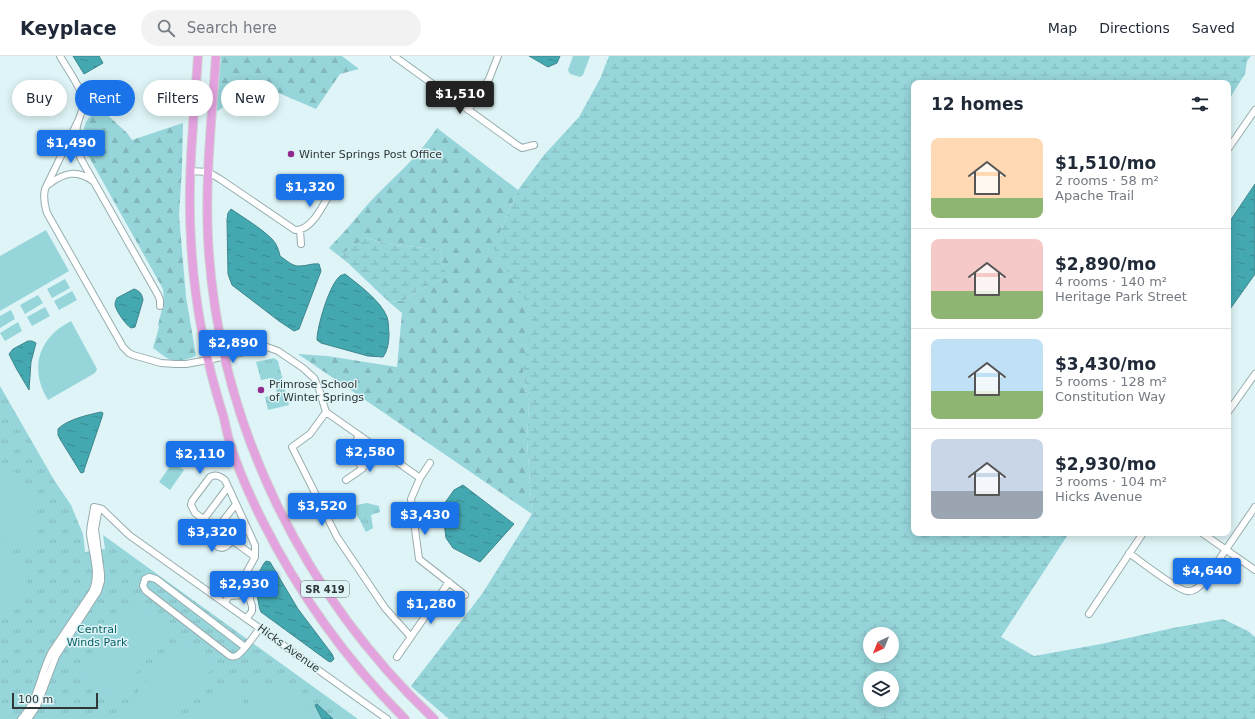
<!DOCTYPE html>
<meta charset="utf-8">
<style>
body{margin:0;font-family:"DejaVu Sans",sans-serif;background:#f2f2f3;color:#1f2937;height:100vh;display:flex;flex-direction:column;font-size:15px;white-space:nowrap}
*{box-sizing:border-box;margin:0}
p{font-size:13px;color:#747a83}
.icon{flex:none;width:22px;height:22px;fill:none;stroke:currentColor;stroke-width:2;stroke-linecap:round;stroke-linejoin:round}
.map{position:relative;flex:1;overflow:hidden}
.details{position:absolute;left:911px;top:24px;width:320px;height:456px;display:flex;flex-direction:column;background:#fff;border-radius:8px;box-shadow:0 2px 10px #0003}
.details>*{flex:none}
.banner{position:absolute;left:12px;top:24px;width:380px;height:36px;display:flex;gap:8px}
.needle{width:26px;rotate:223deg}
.buttons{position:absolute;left:863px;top:571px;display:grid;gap:8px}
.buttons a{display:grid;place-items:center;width:36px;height:36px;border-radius:50%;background:#fff;box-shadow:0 2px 10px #0003;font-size:20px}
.scale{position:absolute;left:12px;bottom:10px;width:86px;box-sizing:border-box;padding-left:4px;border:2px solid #2f3738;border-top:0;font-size:11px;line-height:14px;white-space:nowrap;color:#2f3738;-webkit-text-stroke:3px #def4f6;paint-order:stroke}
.price{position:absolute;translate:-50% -34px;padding:0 9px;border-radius:4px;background:#1a73e8;color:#fff;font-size:13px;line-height:26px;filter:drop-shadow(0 1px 2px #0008)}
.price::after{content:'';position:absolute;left:50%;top:24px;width:12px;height:9px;margin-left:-6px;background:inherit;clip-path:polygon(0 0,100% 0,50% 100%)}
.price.current{background:#222;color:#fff}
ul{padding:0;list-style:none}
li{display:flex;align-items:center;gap:12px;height:100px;padding:0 20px}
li+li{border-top:1px solid #e0e1e3}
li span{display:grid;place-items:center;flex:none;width:112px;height:80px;border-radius:8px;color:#555}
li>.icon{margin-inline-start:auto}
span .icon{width:48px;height:48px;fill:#fffc;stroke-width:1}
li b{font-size:17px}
h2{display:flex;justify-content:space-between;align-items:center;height:48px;padding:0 20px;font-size:17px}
.chip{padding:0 14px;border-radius:18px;background:#fff;box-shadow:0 2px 10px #0003;font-size:14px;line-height:36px}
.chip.current{background:#1a73e8;color:#fff}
header{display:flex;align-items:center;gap:24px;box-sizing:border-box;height:56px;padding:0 20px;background:#fff;border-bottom:1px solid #e0e1e3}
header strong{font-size:19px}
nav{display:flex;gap:22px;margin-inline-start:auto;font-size:14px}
.search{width:280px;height:36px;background:#f2f2f3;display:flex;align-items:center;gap:10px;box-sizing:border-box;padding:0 14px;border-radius:22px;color:#747a83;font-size:15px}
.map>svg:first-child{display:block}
.forest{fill:url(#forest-firs)}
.wetland{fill:url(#wetland-marsh);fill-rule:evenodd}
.park{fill:url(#park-tufts)}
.pitch{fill:#96d5da}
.water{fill:url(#water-ripples);stroke:#3e868d}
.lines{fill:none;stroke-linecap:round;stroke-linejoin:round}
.minor-casing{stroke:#98adaf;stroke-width:8}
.major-casing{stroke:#d1d3d3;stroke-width:10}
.minor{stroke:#fff;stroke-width:6}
.major{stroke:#e3a3df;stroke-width:8}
.poi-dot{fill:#91288c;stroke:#def4f6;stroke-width:1.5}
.labels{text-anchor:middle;stroke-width:3;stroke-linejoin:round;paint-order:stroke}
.shield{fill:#def4f6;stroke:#647071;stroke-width:1}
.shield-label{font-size:10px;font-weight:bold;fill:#2f3738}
.poi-label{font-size:11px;fill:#2f3738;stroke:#def4f6;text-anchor:start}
.park-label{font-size:11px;fill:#076066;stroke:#def4f6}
.street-label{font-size:11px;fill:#2f3738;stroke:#def4f6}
</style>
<header>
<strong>Keyplace</strong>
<div class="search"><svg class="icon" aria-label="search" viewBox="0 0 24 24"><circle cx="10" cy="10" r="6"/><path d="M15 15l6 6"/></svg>Search here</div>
<nav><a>Map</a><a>Directions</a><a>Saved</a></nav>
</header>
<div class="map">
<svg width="1255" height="663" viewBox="0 0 1255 663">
<defs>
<pattern id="forest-firs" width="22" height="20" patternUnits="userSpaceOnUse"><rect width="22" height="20" fill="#96d5da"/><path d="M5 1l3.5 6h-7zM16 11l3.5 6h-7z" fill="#82b7bc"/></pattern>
<pattern id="wetland-marsh" width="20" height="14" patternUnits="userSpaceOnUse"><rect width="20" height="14" fill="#96d5da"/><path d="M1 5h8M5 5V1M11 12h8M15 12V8" fill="none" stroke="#82b7bc"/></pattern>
<pattern id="park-tufts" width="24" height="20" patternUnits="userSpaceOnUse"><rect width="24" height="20" fill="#96d5da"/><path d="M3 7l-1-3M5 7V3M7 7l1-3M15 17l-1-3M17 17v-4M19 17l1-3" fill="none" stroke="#82b7bc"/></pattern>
<pattern id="water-ripples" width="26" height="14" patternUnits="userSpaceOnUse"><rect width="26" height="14" fill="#44a8b1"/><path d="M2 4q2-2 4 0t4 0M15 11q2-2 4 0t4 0" fill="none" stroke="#398a91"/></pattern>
</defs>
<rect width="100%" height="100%" fill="#def4f6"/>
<!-- forest -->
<path class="forest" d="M221 0H342L359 13 340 18 316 53 281 38 254 31 216 56Z
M100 52 127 77 132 84 183 67 182 113 179 159 186 241 196 300C172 309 172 306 153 292L159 271 158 269 162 253H164C163 246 164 239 163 233L89 101C85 91 80 72 88 63 91 59 96 56 100 52Z
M437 72 518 134 501 173 510 220 532 253 523 320 529 345 527 385 532 458 298 298 327 300 397 311 402 257 389 246 405 244 417 235 446 221 442 206 440 196 425 192 394 189 366 182 339 200 329 192C343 178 355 163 368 148 391 123 418 102 437 72Z"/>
<!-- wetland -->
<path class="wetland" d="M609 0H1251L1247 5 1245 18 1228 45V27H914V477H1069L1001 581 1034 600 1101 588 1173 572 1223 563 1248 575 1255 581V663H449L413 632 411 630 482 538 532 458 527 385 529 345 523 320 531 253 510 220 494 193 501 173 518 134 544 99 579 61 600 23ZM870 578H892V600H870ZM870 622H892V644H870Z
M365 182 394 189 425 192 440 195 442 206 447 221 417 235 405 244 389 246 348 207 339 200Z"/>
<!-- park -->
<path class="park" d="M274 302 278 305 289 349 268 354 265 341 277 338 274 325H272L271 322 261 324 256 306Z
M0 330 54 424 71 449 83 478 85 496 105 493 103 479 358 663H0Z
M367 447 379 450 380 456 371 459 373 472 366 476 352 450Z"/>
<!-- pitch -->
<path class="pitch" d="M573 0H590L583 19 580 21 570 18 568 14Z
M46 174 69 215 0 255V200Z
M65 223 70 232 52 242 47 233Z
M72 235 77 244 59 254 54 245Z
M38 239 43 247 25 258 20 249Z
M45 251 50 260 32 270 27 261Z
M11 254 15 263 0 272V260Z
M71 265 97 313 95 317 48 344C29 313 38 282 71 265Z
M18 266 22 275 5 285 0 277Z
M0 405C32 424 42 458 34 493L0 486Z
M173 406 184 414 170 434 159 426Z
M0 501 32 511 26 530 16 547 0 562Z
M134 545 170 572 117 643 81 616Z
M180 580 216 607 175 663H144L127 651Z
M264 627C288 627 303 641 312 663H253L246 630Z
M240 630 246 663H192C203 644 219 635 240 630Z"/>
<!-- water -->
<path class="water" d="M73 0H99L103 7 84 18Z
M529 0H560L557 7 548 11Z
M1255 128V218L1228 256V168Z
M231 153C244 162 261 172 272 183 276 187 279 194 280 200 286 204 293 211 300 210 307 210 312 207 319 208L321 215 299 273 294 275 279 265 232 229 228 218 227 164 228 157Z
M345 218C359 229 381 245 387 261 389 266 388 272 389 277 389 285 388 294 383 301L368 300 321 287 317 284C317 271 329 229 340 220 341 219 343 219 345 218Z
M134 233C140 235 142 238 143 244L135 271 131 272C126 269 116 255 115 249 115 246 116 244 117 242Z
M28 285H32L36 287 31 306 29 334 16 312 9 298 13 293Z
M101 356 103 357 102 361 84 414V416L81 417 60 383 58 379V373C68 363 88 359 101 356Z
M463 429 514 468 480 506 453 492 446 482 442 451 454 434Z
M266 505 270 506 298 553 332 598 334 603 331 606 328 605 261 556C259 552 259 548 258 544 254 529 247 530 259 516 262 512 262 509 266 505Z
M317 648 333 663H322L315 649Z"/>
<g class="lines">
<defs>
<path id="minor" d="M60 0C66 11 82 33 84 45 84 51 81 57 79 63 74 76 76 90 81 103L158 239 160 244V250
M394 0 517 89 522 92 534 89
M468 54 489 23 498 0
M79 63 45 133C43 142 44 148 47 157L123 291 129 297 133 299 161 307 175 308H186L208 304 267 291 278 295 303 312 314 322 319 333 326 356 420 422
M1228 93 1255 54
M190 115 208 116 220 123 295 174C311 175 322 151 329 139
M49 128C64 117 77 113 93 125
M300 174 301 188
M326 356 310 378 292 391 337 481 385 552 411 581
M1228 356 1255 318
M359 379 353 392 362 413
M430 407 420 422 411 443 419 503 465 539
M346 424 362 413 377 392
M204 463 228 431
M1202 477 1255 514
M231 483 244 465
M232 484C230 486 228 490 225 491 218 494 213 488 213 482L217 473 236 448
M1129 497C1140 505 1177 534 1187 535 1194 536 1199 531 1203 527L1255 451
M243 523 252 550V555L247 562
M230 540 244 539 250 542
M225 546 240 524 243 523 255 501V489L225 424C220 420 216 418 210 421L192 445 191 449 195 457 255 501
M1089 558 1143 477
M245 591 156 523 149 521 145 523 143 530 146 535 230 600C233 601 233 601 236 600 242 598 256 577 260 572
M397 601 449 526
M21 663C38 645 40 619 51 597L92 536C101 518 92 497 90 478 90 469 93 460 94 451L102 453 129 479 387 663
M28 663 37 650 56 600 98 535 101 525V518L95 473 99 452"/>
<path id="major" d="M198 0C194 61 187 123 191 185 194 244 205 302 223 359 226 369 227 380 231 390 239 416 250 440 262 464 299 538 347 605 405 663
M216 0C212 61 205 121 208 182 217 365 302 538 434 663"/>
</defs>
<!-- minor casing -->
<use href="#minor" class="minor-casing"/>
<!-- major casing -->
<use href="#major" class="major-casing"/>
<!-- minor -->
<use href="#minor" class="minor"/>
<!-- major -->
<use href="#major" class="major"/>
</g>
<!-- markers -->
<g class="poi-dot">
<circle cx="291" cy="98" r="4"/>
<circle cx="261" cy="334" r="4"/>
</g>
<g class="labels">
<!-- shield labels -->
<rect class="shield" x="301" y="525" width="48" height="16" rx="3"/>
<g class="shield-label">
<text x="325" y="537">SR 419</text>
</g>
<!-- poi labels -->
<g class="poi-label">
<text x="299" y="102">Winter Springs Post Office</text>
<text x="269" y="332">Primrose School<tspan x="269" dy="13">of Winter Springs</tspan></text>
</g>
<!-- park labels -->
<g class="park-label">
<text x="97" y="577">Central<tspan x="97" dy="13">Winds Park</tspan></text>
</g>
<!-- street labels -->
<g class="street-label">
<text transform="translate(289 592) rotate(36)" y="4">Hicks Avenue</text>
</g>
</g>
</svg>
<div class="buttons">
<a><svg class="needle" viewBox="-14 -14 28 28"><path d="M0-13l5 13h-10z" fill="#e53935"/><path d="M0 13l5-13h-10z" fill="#747a83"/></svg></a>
<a><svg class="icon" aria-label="layers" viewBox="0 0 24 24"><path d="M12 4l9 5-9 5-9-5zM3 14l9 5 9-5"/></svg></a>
</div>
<div class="scale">100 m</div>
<b class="price current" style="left:460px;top:59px">$1,510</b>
<b class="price" style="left:71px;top:108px">$1,490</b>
<b class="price" style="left:310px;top:152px">$1,320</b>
<b class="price" style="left:233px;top:308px">$2,890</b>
<b class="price" style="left:370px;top:417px">$2,580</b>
<b class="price" style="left:200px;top:419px">$2,110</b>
<b class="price" style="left:322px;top:471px">$3,520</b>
<b class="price" style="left:425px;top:480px">$3,430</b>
<b class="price" style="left:212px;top:497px">$3,320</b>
<b class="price" style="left:1207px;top:536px">$4,640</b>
<b class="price" style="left:244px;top:549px">$2,930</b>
<b class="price" style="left:431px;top:569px">$1,280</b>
<div class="banner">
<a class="chip">Buy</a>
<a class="chip current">Rent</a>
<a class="chip">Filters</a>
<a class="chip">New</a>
</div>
<section class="details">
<h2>12 homes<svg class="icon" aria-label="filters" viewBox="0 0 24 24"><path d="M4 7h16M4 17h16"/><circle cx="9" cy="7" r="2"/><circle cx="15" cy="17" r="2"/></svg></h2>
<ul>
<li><span style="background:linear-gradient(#ffd9b3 75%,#8fb573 0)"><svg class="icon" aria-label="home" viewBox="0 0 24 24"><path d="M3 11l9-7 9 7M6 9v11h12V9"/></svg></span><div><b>$1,510/mo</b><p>2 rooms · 58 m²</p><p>Apache Trail</p></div></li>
<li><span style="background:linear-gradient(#f6c9c9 65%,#8fb573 0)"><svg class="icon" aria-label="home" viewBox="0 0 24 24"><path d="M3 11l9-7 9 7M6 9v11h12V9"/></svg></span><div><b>$2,890/mo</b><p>4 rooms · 140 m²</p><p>Heritage Park Street</p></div></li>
<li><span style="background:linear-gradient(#bfe0f5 65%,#8fb573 0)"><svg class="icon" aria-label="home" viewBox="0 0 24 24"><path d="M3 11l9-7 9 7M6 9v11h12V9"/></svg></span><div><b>$3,430/mo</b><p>5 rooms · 128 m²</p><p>Constitution Way</p></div></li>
<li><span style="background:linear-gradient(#c9d6e8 65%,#9aa5b1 0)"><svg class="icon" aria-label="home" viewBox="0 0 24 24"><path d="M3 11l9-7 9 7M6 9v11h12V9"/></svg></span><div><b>$2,930/mo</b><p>3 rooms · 104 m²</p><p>Hicks Avenue</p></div></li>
</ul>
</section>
</div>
